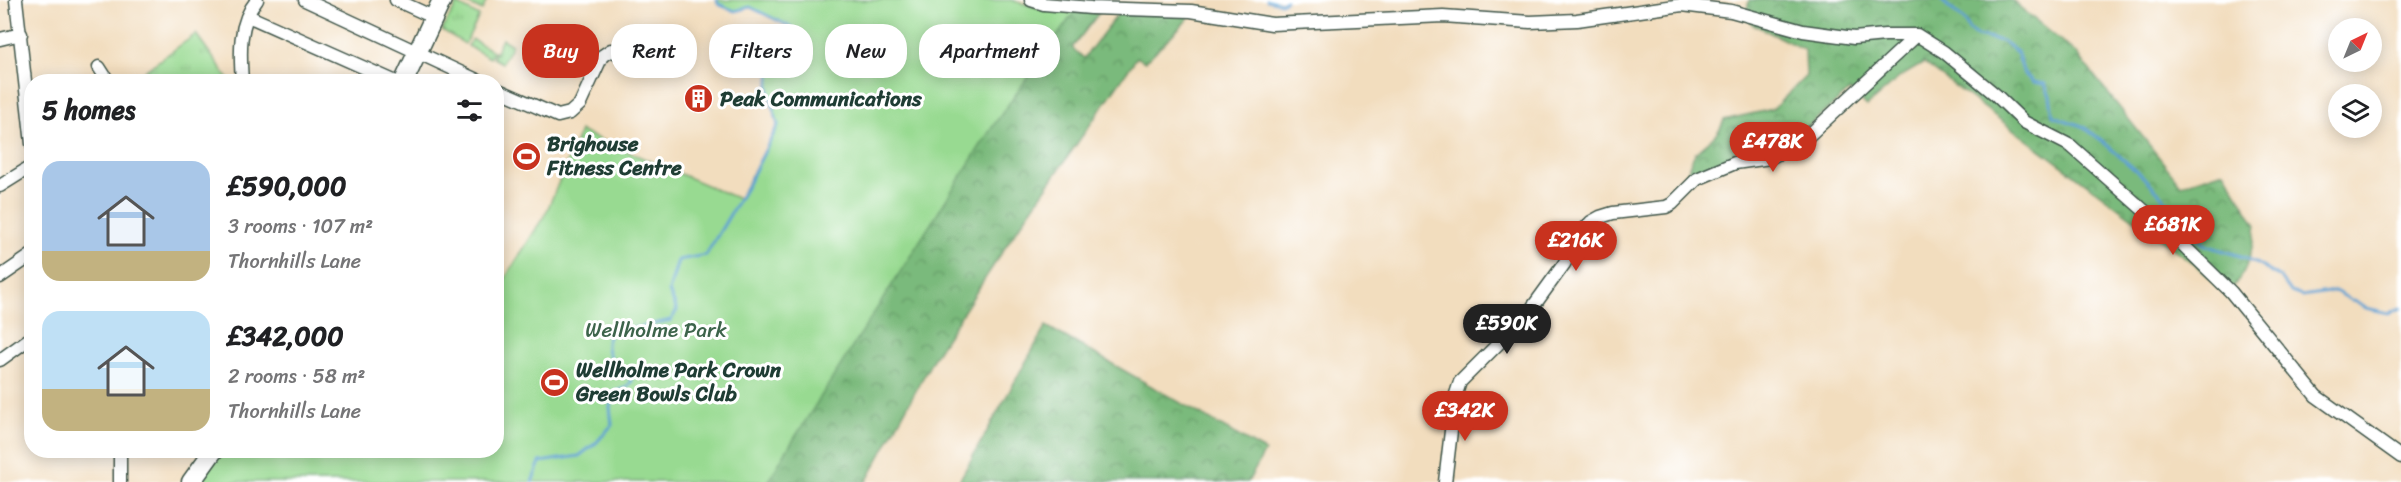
<!DOCTYPE html>
<meta charset="utf-8">
<style>
body{margin:0;font-family:Sriracha,sans-serif;background:#f2f2f2;color:#202124;height:100vh;display:flex;flex-direction:column;font-size:22px;white-space:nowrap}
*{box-sizing:border-box;margin:0}
p{font-size:20px;color:#757577}
.icon{flex:none;width:33px;height:33px;fill:none;stroke:currentColor;stroke-width:2;stroke-linecap:round;stroke-linejoin:round}
.map{position:relative;flex:1;overflow:hidden}
.sheet{position:absolute;left:24px;top:74px;width:480px;height:384px;display:flex;flex-direction:column;background:#fff;border-radius:24px;box-shadow:0 3px 15px #0003}
.sheet>*{flex:none}
.hud{position:absolute;left:522px;top:24px;width:570px;height:54px;display:flex;gap:12px}
.needle{width:39px;rotate:43deg}
.buttons{position:absolute;left:2328px;top:18px;display:grid;gap:12px}
.buttons a{display:grid;place-items:center;width:54px;height:54px;border-radius:50%;background:#fff;box-shadow:0 3px 15px #0003;font-size:30px}
.price{position:absolute;translate:-50% -51px;padding:0 14px;border-radius:21px;background:#c8321e;color:#fff;font-size:20px;line-height:39px;filter:drop-shadow(0 2px 3px #0008)}
.price::after{content:'';position:absolute;left:50%;top:36px;width:18px;height:14px;margin-left:-9px;background:inherit;clip-path:polygon(0 0,100% 0,50% 100%)}
.price.on{background:#222;color:#fff}
ul{padding:0;list-style:none}
li{display:flex;align-items:center;gap:18px;height:150px;padding:0 18px}
li span{display:grid;place-items:center;flex:none;width:168px;height:120px;border-radius:18px;color:#555}
li>.icon{margin-inline-start:auto}
span .icon{width:72px;height:72px;fill:#fffc;stroke-width:1}
li b{font-size:26px}
h2{display:flex;justify-content:space-between;align-items:center;height:72px;padding:0 18px;font-size:26px}
.tag{padding:0 21px;border-radius:24px;background:#fff;box-shadow:0 3px 15px #0003;font-size:21px;line-height:54px}
.tag.on{background:#c8321e;color:#fff}
.map>svg:first-child{display:block}
.grass{fill:url(#grass-tufts);stroke:#5c8c62;stroke-width:1.5}
.forest{fill:url(#forest-crowns);stroke:#4c7c58;stroke-width:1.5}
.green{fill:#98da91;stroke:#5c8c62;stroke-width:1.5}
.lines{fill:none;stroke-linecap:round;stroke-linejoin:round}
.stream{stroke:#5ea1d2;stroke-width:3}
.minor-casing{stroke:#3f5549;stroke-width:15}
.primary-casing{stroke:#3f5549;stroke-width:21}
.minor{stroke:#fff;stroke-width:12}
.primary{stroke:#fff;stroke-width:18}
.labels{text-anchor:middle;stroke-width:6;stroke-linejoin:round;paint-order:stroke}
.poi-label{font-size:21px;font-weight:bold;fill:#1f3d34;stroke:#fff;text-anchor:start}
.park-label{font-size:21px;fill:#3d644b;stroke:#fff}
</style>
<div class="map">
<svg width="2401" height="482" viewBox="0 0 2401 482">
<defs>
<pattern id="grass-tufts" width="24" height="20" patternUnits="userSpaceOnUse" patternTransform="scale(1.5)"><rect width="24" height="20" fill="#98da91"/><path d="M3 7l-1-3M5 7V3M7 7l1-3M15 17l-1-3M17 17v-4M19 17l1-3" fill="none" stroke="#83bc7e"/></pattern>
<pattern id="forest-crowns" width="20" height="18" patternUnits="userSpaceOnUse" patternTransform="scale(1.5)"><rect width="20" height="18" fill="#7aba7b"/><path d="M2 6a3 3 0 1 1 6 0M12 15a3 3 0 1 1 6 0" fill="none" stroke="#639866"/></pattern>
</defs>
<rect width="100%" height="100%" fill="#fff"/>
<filter id="ink" filterUnits="userSpaceOnUse"><feTurbulence type="fractalNoise" baseFrequency=".0167" numOctaves="2"/><feDisplacementMap in="SourceGraphic" scale="12" xChannelSelector="R" yChannelSelector="G"/><feConvolveMatrix kernelMatrix="1 2 1 2 8 2 1 2 1" color-interpolation-filters="sRGB"/></filter>
<filter id="wash" filterUnits="userSpaceOnUse"><feTurbulence type="fractalNoise" baseFrequency=".008" numOctaves="4" result="noise"/><feDisplacementMap in="SourceGraphic" scale="24" xChannelSelector="R" yChannelSelector="G"/><feGaussianBlur stdDeviation="1.35" result="paint"/><feColorMatrix in="noise" values="0 0 0 0 0 0 0 0 0 0 0 0 0 0 0 0 0 1.4 0 .05"/><feComposite in="paint" operator="in"/></filter>
<g filter="url(#wash)">
<rect width="100%" height="100%" fill="#f2ddbe"/>
<!-- grass -->
<path class="grass" d="M460 0H487L482 11Z
M457 4 479 16 465 44 442 30Z
M196 34 230 81H147L142 73Z
M472 39 494 52 490 58 468 46Z
M502 39 512 45 502 63 493 58Z"/>
<!-- forest -->
<path class="forest" d="M1011 0 1043 9 1099 13 1072 48 1084 58 1118 14 1186 13 1188 19 1145 62 1137 57 1010 240 936 354 866 482H694Z
M1749 0H2011L2077 54 2181 185 2224 171 2256 225C2252 253 2248 273 2227 293L2202 270 1924 63 1900 77 1867 106 1850 90 1787 144 1725 161 1687 181C1689 141 1714 149 1724 120L1773 109 1806 76 1805 50 1752 24 1747 10Z
M1046 326 1265 451 1248 482 959 481Z"/>
<!-- green -->
<path class="green" d="M717 0H1011L1043 9 1075 11 993 126 785 453 768 482H198L214 450H496L497 291 546 213 580 131 739 199 778 125C770 99 763 80 776 54L795 48 801 41 797 31 750 7 735 11 718 4Z"/>
<g class="lines">
<!-- stream -->
<path class="stream" d="M1267 0 1281 3 1286 0
M1941 0 1965 21 1969 30 1977 36 2002 41 2017 52 2024 74 2034 82 2045 84 2050 96 2053 116 2082 126 2100 139 2149 182 2172 207 2192 234 2205 245 2247 258 2281 278 2291 292 2302 296 2335 291 2366 308 2389 313 2401 308
M532 482 540 462 579 456 596 443 612 425 610 407 614 392 626 388 632 381C618 365 596 352 613 330L642 327 671 320 677 310 669 291 678 260 706 255 747 186 778 125C770 99 763 80 776 54L795 48 801 41 797 30 750 7 735 11 718 4 717 0"/>
</g>
</g>
<g filter="url(#ink)">
<g class="lines">
<defs>
<path id="minor" d="M16 0 32 144
M305 0 479 81
M396 0 433 17
M1031 0 1044 4 1091 8 1191 11 1272 24 1443 16 1530 22 1577 20 1682 5 1731 11 1803 31 1854 38 1885 35H1917L1944 52 1996 95 2024 122 2071 146 2182 244 2231 292 2316 396 2401 457
M248 16 394 81
M0 39 21 34
M99 67 108 81
M242 81C240 53 238 23 257 0
M496 89 558 116 570 113 580 104 602 56 611 50 619 54
M0 186 32 166
M0 277 32 255
M0 360 32 337
M120 450V482
M1445 482 1455 397 1460 382 1527 315 1564 264 1581 233 1591 222 1600 217 1613 213 1666 207 1672 204 1697 179 1735 163 1770 158 1805 139 1917 35"/>
<path id="primary" d="M404 81 442 0
M191 482 214 450"/>
</defs>
<!-- minor casing -->
<use href="#minor" class="minor-casing"/>
<!-- primary casing -->
<use href="#primary" class="primary-casing"/>
<!-- minor -->
<use href="#minor" class="minor"/>
<!-- primary -->
<use href="#primary" class="primary"/>
</g>
</g>
<!-- icons -->
<defs>
<symbol id="building-disc" viewBox="-11 -11 22 22"><circle r="9.5" fill="#c8321e" stroke="#fff"/><path d="M-4-6H4V6H1V3H-1V6H-4ZM-2.5-4.3h1.7v1.8h-1.7ZM.8-4.3h1.7v1.8H.8ZM-2.5-1h1.7V.8h-1.7ZM.8-1h1.7V.8H.8Z" fill="#fff"/></symbol>
<symbol id="stadium-disc" viewBox="-11 -11 22 22"><circle r="9.5" fill="#c8321e" stroke="#fff"/><path d="M0-5a6.5 5 0 1 0 0 10a6.5 5 0 1 0 0-10ZM-3.5-1.8h7v3.6h-7Z" fill="#fff"/></symbol>
</defs>
<g fill-rule="evenodd">
<use href="#building-disc" x="682" y="82" width="33" height="33"/>
<use href="#stadium-disc" x="510" y="140" width="33" height="33"/>
<use href="#stadium-disc" x="538" y="366" width="33" height="33"/>
</g>
<g class="labels">
<!-- poi labels -->
<g class="poi-label">
<text x="720" y="106">Peak Communications</text>
<text x="547" y="151">Brighouse<tspan x="547" dy="24">Fitness Centre</tspan></text>
<text x="576" y="377">Wellholme Park Crown<tspan x="576" dy="24">Green Bowls Club</tspan></text>
</g>
<!-- park labels -->
<g class="park-label">
<text x="656" y="337">Wellholme Park</text>
</g>
</g>
</svg>
<div class="buttons">
<a><svg class="needle" viewBox="-14 -14 28 28"><path d="M0-13l5 13h-10z" fill="#e53935"/><path d="M0 13l5-13h-10z" fill="#757577"/></svg></a>
<a><svg class="icon" aria-label="layers" viewBox="0 0 24 24"><path d="M12 4l9 5-9 5-9-5zM3 14l9 5 9-5"/></svg></a>
</div>
<b class="price" style="left:1773px;top:173px">£478K</b>
<b class="price" style="left:2173px;top:256px">£681K</b>
<b class="price" style="left:1576px;top:272px">£216K</b>
<b class="price on" style="left:1507px;top:355px">£590K</b>
<b class="price" style="left:1465px;top:442px">£342K</b>
<div class="hud">
<a class="tag on">Buy</a>
<a class="tag">Rent</a>
<a class="tag">Filters</a>
<a class="tag">New</a>
<a class="tag">Apartment</a>
</div>
<section class="sheet">
<h2>5 homes<svg class="icon" aria-label="filters" viewBox="0 0 24 24"><path d="M4 7h16M4 17h16"/><circle cx="9" cy="7" r="2"/><circle cx="15" cy="17" r="2"/></svg></h2>
<ul>
<li><span style="background:linear-gradient(#a9c7e8 75%,#c2b280 0)"><svg class="icon" aria-label="home" viewBox="0 0 24 24"><path d="M3 11l9-7 9 7M6 9v11h12V9"/></svg></span><div><b>£590,000</b><p>3 rooms · 107 m²</p><p>Thornhills Lane</p></div></li>
<li><span style="background:linear-gradient(#bfe0f5 65%,#c2b280 0)"><svg class="icon" aria-label="home" viewBox="0 0 24 24"><path d="M3 11l9-7 9 7M6 9v11h12V9"/></svg></span><div><b>£342,000</b><p>2 rooms · 58 m²</p><p>Thornhills Lane</p></div></li>
</ul>
</section>
</div>
